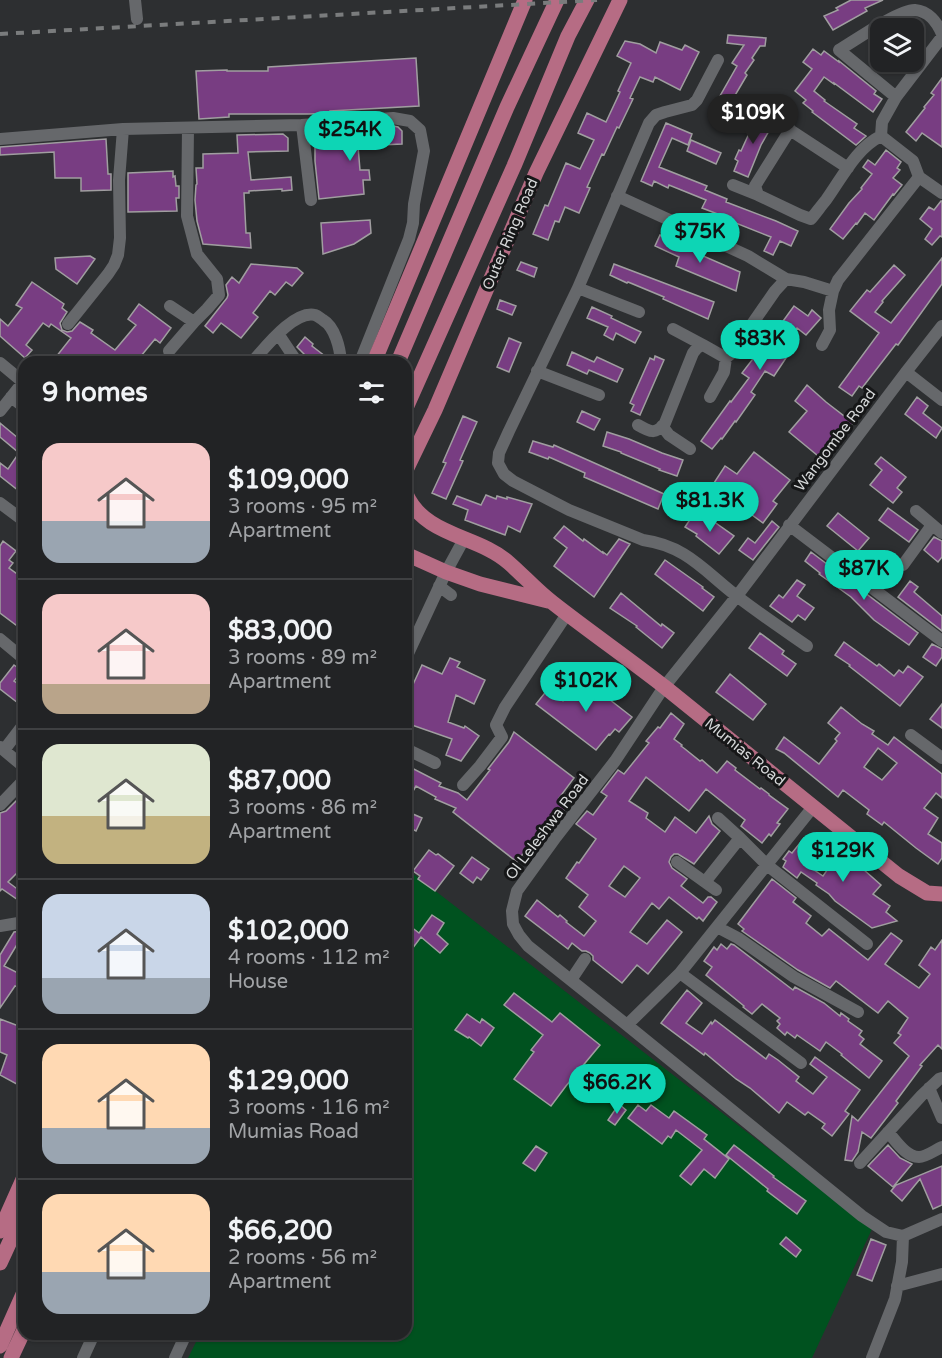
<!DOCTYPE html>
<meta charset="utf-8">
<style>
body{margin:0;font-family:"Varela Round",sans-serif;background:#2e2f32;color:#f1f3f6;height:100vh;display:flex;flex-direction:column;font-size:22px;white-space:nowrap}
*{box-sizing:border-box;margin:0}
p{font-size:20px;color:#a2a4a7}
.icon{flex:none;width:33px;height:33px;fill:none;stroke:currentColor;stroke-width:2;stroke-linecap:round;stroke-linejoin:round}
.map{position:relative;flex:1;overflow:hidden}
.drawer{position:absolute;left:18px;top:356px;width:394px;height:984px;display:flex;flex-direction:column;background:#222325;border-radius:18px;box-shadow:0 2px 4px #0004,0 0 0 2px #3f4042}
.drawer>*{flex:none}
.controls{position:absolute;left:870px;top:18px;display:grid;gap:12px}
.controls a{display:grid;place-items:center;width:54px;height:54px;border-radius:12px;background:#222325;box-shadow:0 2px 4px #0004,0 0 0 2px #3f4042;font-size:30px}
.price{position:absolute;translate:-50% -51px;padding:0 14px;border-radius:21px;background:#0dd5b5;color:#111;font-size:20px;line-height:39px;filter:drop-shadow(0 2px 3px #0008)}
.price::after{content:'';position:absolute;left:50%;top:36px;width:18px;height:14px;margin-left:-9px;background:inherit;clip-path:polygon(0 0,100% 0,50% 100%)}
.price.on{background:#222;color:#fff}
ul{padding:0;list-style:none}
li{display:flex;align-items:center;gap:18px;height:150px;padding:0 24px}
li+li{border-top:2px solid #3f4042}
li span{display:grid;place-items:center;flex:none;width:168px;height:120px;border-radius:18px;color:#555}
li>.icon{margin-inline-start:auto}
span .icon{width:72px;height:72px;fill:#fffc;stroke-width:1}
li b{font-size:26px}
h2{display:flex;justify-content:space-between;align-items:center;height:72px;padding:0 24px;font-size:26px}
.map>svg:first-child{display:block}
.green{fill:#00521f}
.building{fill:#783d82;stroke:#a09ea0;stroke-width:1.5;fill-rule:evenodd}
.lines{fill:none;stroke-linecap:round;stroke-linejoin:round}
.minor{stroke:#66686b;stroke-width:12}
.major{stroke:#b66c84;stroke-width:15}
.rail{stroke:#7a7c7d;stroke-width:4;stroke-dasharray:8 8;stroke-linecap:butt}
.labels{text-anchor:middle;stroke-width:6;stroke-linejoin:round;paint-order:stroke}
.street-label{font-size:15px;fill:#d5d7d8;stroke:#161718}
</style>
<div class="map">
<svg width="942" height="1358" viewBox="0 0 942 1358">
<rect width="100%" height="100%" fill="#2d2f31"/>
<!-- green -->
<path class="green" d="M411 872 872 1229 812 1358H188L200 1334H406V882Z"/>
<!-- building -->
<path class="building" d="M851 0H883L865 8 867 11 833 30 824 16 838 10 836 8Z
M728 35 766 38 765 46H760L752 58 754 60 745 73 747 75 727 109 716 103 737 66 732 63 744 45 727 43Z
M625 41 640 44 656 53 660 42 682 50 685 45 699 52 680 90 655 77 653 82 640 77 630 98 633 99 619 128 617 127 604 155 602 154 587 187 590 188 579 213 565 207 559 222 555 221 548 240 533 234 545 205 548 206 566 163 580 169 594 140 578 133 587 113 606 122 620 92 618 91 631 63 617 56Z
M813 49 821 55 824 51 839 62V61L876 91 874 94 882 99 873 112 834 83V84L824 77 814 91 825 100 824 101 857 124 854 128 866 136 856 145 812 112 813 111 803 103 806 100 795 91 812 69 803 62Z
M416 58 419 106 330 111V113L309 114H229V117L199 119 196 71 227 70V71H268V67Z
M942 78V147L922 133 916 141 906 132 925 108 924 107 934 95 931 93Z
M757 113 774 122 761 145 748 177 734 171 738 161 735 159 739 150 741 151 751 129 749 128Z
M666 123 692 134 688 145 672 138 659 167 707 186 705 190 727 199 726 202 776 221 798 231 791 246 780 241 773 255 764 251 771 237 723 218V216L702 208 706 200 669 185 668 188 654 181 652 186 641 181Z
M393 126 398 127 402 131V144L358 146 360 170H369L370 180H363L364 194 319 199 315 161V147L352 144 351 129Z
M283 134 288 138V151L248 152 251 180 291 177 292 190 282 191V189L249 191V193H244L246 233H250L251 248 203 244 197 221 195 200 196 185 197 184 196 168H203V154L238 153 237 135Z
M106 139 108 174H111V190L81 191V178H55L54 152 0 155V147Z
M691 140 721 153 716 164 687 151Z
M886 150 901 162 897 168 900 170 893 178 902 185 894 195 893 194 874 220 865 213 857 224 856 223 843 239 830 229 849 203 862 189 861 188 872 174 863 167 868 160 875 165Z
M173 171V177L175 176 176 186H179V198H176L177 211 128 212V173Z
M941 201H942V237L940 236 932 245 925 239 932 229 920 219 929 207 934 210Z
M370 220 371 233 354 244 323 254 321 223Z
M660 235 679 243 678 245 740 272 736 291 676 266 679 257 655 246Z
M90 256 95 259 77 284 56 269 55 258Z
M942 258V284L898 345 896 344 862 388 859 386 852 396 839 387 879 333 850 311 867 290 870 292 894 265 905 275 882 301 883 302 875 312 891 323Z
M521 262 537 268 534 277 517 270Z
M251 264 297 268 303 273 292 286 286 282 275 295 270 291 253 313 258 317 241 338 221 323 213 333 205 326 227 298 228 295 226 285 232 277 239 283Z
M614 264 714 302 708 319 663 299 664 297 628 282 627 283 610 275Z
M32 282 64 304 62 308 67 312 60 323 62 330 67 332 72 331 80 322 93 330 91 333 115 350 136 325 128 319 139 304 171 328 160 343 155 339 136 362H52L71 338 51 324 49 327 43 323 26 345 32 350 25 358 0 336V319L8 326 22 308 16 305Z
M500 300 516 306 512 315 497 309Z
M794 306 808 316 812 310 821 318 806 335 797 328 779 354 786 358 774 376 765 371 751 392 755 395 736 422 735 421 722 439 721 438 712 449 701 441 730 401 731 402 749 378 742 373 769 338 770 339Z
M592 307 612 316 611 318 641 332 635 343 616 333 613 340 604 335 608 327 587 318Z
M305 337 313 344 312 346 325 356 320 362H312L297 347Z
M509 338 521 343 509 372 497 367Z
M572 352 594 362 597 357 623 369 617 382 589 370 587 374 567 365Z
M655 356 664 360 640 415 631 411 634 405 630 403 650 358 654 360Z
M807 385 826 402 853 423 842 438 823 460 789 432 807 411 795 401Z
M917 397 928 406 923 413 942 428 936 438 905 414Z
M582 411 600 419 594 430 577 422Z
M463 416 477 422 460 460 463 461 446 499 432 493 446 463 443 462Z
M0 423 24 443V495L0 476V463L8 469 19 453 0 437Z
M607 432 629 439 662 453 683 460 677 476 659 470 660 469 621 453V452L603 446Z
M533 441 553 447 554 445 664 494 658 509 584 477 585 473 549 457 548 459 529 452Z
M754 452 790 480 773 501 777 504 763 523 744 509 747 505 725 490 722 493 712 486 725 466 737 474Z
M881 457 906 477 897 488 902 492 893 503 870 485 882 470 875 464Z
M486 495 496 499 497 496 507 499V497L532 504 520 532 508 526 505 535 465 520 468 510 453 504 457 496 481 505Z
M888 508 918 530 909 542 879 520Z
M695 512 708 521 710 519 734 536 719 554 696 536 697 534 685 527Z
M838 513 869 538 858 551 827 526Z
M772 521 779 527 753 560 739 550 748 538 755 543Z
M564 526 583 541 584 539 603 553V552L607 555 619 539 630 544 594 597 554 566 567 548 554 538Z
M934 537 942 541V557L938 562 924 550Z
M3 541 16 551 9 560 13 563 9 568 24 579V631L0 613V546Z
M811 552 918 633 909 645 874 620 851 597 819 574 820 573 805 561Z
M665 560 703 587 702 588 714 597 703 611 655 574Z
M797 580 805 585 797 596 814 608 805 620 798 615 792 622 770 606 779 595 783 598Z
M910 581 918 587 914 592 942 616V631L898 597Z
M621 593 661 626 662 624 674 633 662 648 636 627 637 626 610 608Z
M760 633 784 651 782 654 796 664 787 676 749 648Z
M844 642 877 666 879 664 894 676 899 670 903 673 908 666 923 677 900 706 849 666 850 665 835 655Z
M932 644 942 649V657L936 666 923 657Z
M450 658 460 662 457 667 485 680 474 704 456 695 448 722 464 728 465 726 479 736 461 761 446 755 452 739 406 723V689L410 691 422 665 442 674Z
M14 665 22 671 14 681 24 688V695L18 703 0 689V683Z
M730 674 766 704 753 720 716 692Z
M579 678 604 697 605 696 632 717 619 732 615 729 610 735 609 734 596 750 536 704 548 689 563 701Z
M942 704V728L930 719Z
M841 707 862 724 874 731 872 734 888 745 894 737 942 774V798L936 793 924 808 938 818 928 834 942 843V858L938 864 916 848 884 822 882 825 867 814 869 810 843 790 838 797 784 753 776 749 784 737 819 764 837 741 835 739 840 733 828 723ZM878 748 897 763 882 780 864 767Z
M671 713 684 724 674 739 682 745 681 746 685 749 700 761 702 760 717 773 727 761 736 768 735 770 760 789 761 788 769 794V795L788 809 777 823 780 824 771 836 769 834 762 843 741 826 745 820 706 789 689 811 646 777 629 801 648 813 646 818 665 832 675 817 696 833 709 816 712 824 720 831 694 864 678 854H674L671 857 669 862 672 868 687 879 681 886 703 903 708 897H711L717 902 703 921 699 917 697 919 669 897 659 909 652 903 630 932 647 944 667 920 682 932 648 974 637 965 622 983 593 960V956L590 953 586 951H582L572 943 568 949 525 916 537 900 558 917 560 915 567 921 566 922 584 936 596 921 579 907 588 895 566 878 577 862 579 863 596 839 576 824 587 811 593 815 607 796 601 792 618 770 624 774 649 743 646 741 658 727 660 728ZM624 866 640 878 625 897 609 886Z
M514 732 574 778 559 798 568 805 545 835 546 836 539 844 533 840 517 862 453 812 456 808 435 799 436 797 416 786 406 803V765L441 783 439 786 458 793 467 800 490 770 488 769 509 742Z
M18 799 24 805V866L8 882 24 894V898L21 902 2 889 0 891V813L6 811Z
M406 811 422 818 416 831 406 826Z
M804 838 819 850 807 865 823 876 835 859 825 852 830 844 855 860 858 858 866 866 863 869 881 885 873 894 890 906 886 912 897 921 872 928 835 901 829 894 816 885 817 883 801 872 797 878 783 867 786 861 783 859 789 851 792 853Z
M429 850 436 855 438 854 454 866 435 891 418 879 420 876 413 871Z
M472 857 489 869 481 880 477 877 473 883 460 873Z
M772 879 796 898 793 902 811 916 806 923 822 936 829 929 868 960 891 933 902 941 885 964 919 988 930 974 919 965 931 947 935 950 942 940V1049L938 1045 920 1065 922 1066 896 1101 898 1103 871 1138 862 1132 858 1152 852 1161 845 1160 852 1116 858 1121 909 1056 894 1043 901 1035 898 1033 908 1018 888 1001 878 1013 836 981 830 988 798 970 742 931 744 929 738 924Z
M432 915 444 923 437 934 448 944 440 953 421 937 406 957V923L419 933Z
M23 931 24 933 4 966 20 974 18 977 24 979V989L15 986 0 1008V955L14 932Z
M721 944 727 949 731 944 734 945 793 990 795 987 824 1003 840 1016 841 1013 849 1019 848 1021 862 1031 859 1035 864 1039 860 1044 882 1061 869 1078 841 1055 842 1054 826 1042 820 1051 797 1035 795 1038 787 1032 785 1035 777 1028 780 1024 777 1021 780 1018 762 1004 752 1014 743 1007 744 1006 706 975 712 967 704 961 714 947 717 950Z
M687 990 702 1003 686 1023 702 1034 711 1022 712 1024 715 1020 766 1059 769 1054 778 1060 799 1077 796 1081 813 1094 827 1077 810 1064 815 1057 860 1090 845 1111 849 1114 832 1136 822 1128 825 1124 808 1112 805 1115 787 1102 779 1113 750 1088 736 1079 705 1053 704 1055 661 1023Z
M514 993 552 1022 560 1013 600 1045 566 1086 551 1106 514 1079 534 1052 531 1050 543 1035 504 1005Z
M467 1014 480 1023 482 1019 494 1028 481 1046 469 1037 468 1038 455 1030Z
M0 1019 24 1028V1088L0 1075 7 1055 0 1052Z
M619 1104 626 1110 615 1125 608 1120Z
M638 1105 646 1111 651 1105 669 1118 674 1111 707 1135 704 1139 729 1159 715 1178 704 1169 691 1185 680 1176 702 1150 676 1130 671 1138 668 1136 662 1144 628 1118Z
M734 1145 774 1176 773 1177 806 1201 797 1214 767 1191 768 1189 726 1155Z
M888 1145 900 1158 912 1164 893 1187 868 1166Z
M536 1146 547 1153 535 1171 523 1163Z
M942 1166V1205L933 1209 920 1179 902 1201 891 1191 896 1185Z
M786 1237 801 1250 796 1257 780 1244Z
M871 1239 886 1245 872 1281 857 1275Z"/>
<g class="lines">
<!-- minor -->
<path class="minor" d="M135 0 137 19
M718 60 697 100 692 105 665 112 656 115 649 123 578 288 509 431 499 453 498 463 504 474 513 481 569 510 643 540C687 546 705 572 738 597 760 614 784 630 807 646
M896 97 839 50C854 41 900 9 915 10 928 11 937 22 942 34
M774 110 785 119 790 130 755 186 758 195 800 215 811 219C816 213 821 206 826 200 842 178 856 148 881 136L913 161 919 177
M302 125 311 200
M790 130 848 168
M881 136 882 122 896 97 942 37
M0 139 123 129 302 125 393 118 410 121 420 130 424 151 414 204 413 223 409 239 360 362
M733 185 758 195
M617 196 748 256 786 279
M578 288 639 312
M170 306 194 322 207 309 219 295 217 279 197 254 187 216 188 128
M68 324 108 274 114 265 118 255 120 238 119 180 123 129
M673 329 703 345
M279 335 297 362
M822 345 830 330 829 310 833 291
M169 351 194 322
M252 362C265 348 294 310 315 315 318 316 320 318 323 320 335 327 340 348 341 362
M0 363 23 382
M537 371 599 395
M906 372 942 400
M11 397 24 407
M710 397 724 372 726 358
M0 411 24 381
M638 425C650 432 656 435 665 423L693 353 697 348 703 345 726 358 732 353 775 291 786 279 804 282 833 291 838 280 919 177 942 193
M662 426 669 435 690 449
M0 503 24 521
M916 511 942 533
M789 525 942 641
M903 565 932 525
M439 586 451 595
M0 639 24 659
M406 658 446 572 464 539
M911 735 942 758
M0 747 24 767
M406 749 435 763
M4 750 24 724
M463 785 480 766 502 737 496 725 505 707 567 614
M0 805 24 780
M813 807 680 973 627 1025 528 946 519 935 513 924 512 911 517 891 556 837 615 761 664 687 737 596 906 372 942 326
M718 818 740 838
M677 862 716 890
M705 882 740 838 767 865 867 944
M0 926 24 922
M717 927 738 938 794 977 858 1012
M680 973 801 1063
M571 980 585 959
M627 1025 862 1216 886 1232 903 1236 942 1219
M929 1088 942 1118
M888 1132C896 1141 906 1157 919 1157 926 1157 935 1150 942 1147
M860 1163 922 1095 939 1079 942 1078
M897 1286 942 1274
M83 1358 94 1334
M175 1358 186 1334
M872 1358 895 1299 902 1262 903 1236"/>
<!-- major -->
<path class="major" d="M374 362 525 0
M398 362 507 107 557 0
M406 408 514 166 568 36 587 0
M406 470 435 410 536 173 620 0
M406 494C425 537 478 535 509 563 524 576 537 591 553 603 590 632 629 659 666 688 744 750 821 814 899 876L927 893 942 894
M406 554 446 572 480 584 548 601
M0 1231 24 1177
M0 1263 24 1211
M0 1346 24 1292
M11 1358 24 1330"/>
<!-- rail -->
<path class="rail" d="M0 34 597 0"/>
</g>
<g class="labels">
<!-- street labels -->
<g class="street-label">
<text transform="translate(510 234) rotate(-67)" y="5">Outer Ring Road</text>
<text transform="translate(835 440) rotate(-53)" y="5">Wangombe Road</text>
<text transform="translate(745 752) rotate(39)" y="5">Mumias Road</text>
<text transform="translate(547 827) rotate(-53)" y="5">Ol Leleshwa Road</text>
</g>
</g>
</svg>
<div class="controls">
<a><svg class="icon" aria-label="layers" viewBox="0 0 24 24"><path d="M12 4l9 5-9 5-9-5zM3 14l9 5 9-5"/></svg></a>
</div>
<b class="price on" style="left:753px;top:145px">$109K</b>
<b class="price" style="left:350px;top:162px">$254K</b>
<b class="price" style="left:700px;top:264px">$75K</b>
<b class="price" style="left:760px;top:371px">$83K</b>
<b class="price" style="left:710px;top:533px">$81.3K</b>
<b class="price" style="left:864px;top:601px">$87K</b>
<b class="price" style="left:586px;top:713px">$102K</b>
<b class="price" style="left:843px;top:883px">$129K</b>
<b class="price" style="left:617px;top:1115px">$66.2K</b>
<section class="drawer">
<h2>9 homes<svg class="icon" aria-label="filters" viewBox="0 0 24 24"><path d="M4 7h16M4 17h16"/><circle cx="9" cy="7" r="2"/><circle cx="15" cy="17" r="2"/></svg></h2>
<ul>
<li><span style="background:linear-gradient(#f6c9c9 65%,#9aa5b1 0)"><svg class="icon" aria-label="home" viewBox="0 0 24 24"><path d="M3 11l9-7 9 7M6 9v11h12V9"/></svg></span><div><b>$109,000</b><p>3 rooms · 95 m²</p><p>Apartment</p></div></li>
<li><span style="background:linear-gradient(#f6c9c9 75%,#b9a48a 0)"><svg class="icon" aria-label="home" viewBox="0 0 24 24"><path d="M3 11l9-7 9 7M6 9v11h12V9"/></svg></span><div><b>$83,000</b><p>3 rooms · 89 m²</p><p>Apartment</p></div></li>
<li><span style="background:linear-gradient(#dfe7d0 60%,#c2b280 0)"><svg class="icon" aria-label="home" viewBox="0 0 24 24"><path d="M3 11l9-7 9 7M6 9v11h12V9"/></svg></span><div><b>$87,000</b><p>3 rooms · 86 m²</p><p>Apartment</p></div></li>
<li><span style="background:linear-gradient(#c9d6e8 70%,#9aa5b1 0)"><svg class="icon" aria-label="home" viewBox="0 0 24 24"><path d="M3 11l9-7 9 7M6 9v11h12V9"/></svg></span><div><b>$102,000</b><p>4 rooms · 112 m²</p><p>House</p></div></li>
<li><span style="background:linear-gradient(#ffd9b3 70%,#9aa5b1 0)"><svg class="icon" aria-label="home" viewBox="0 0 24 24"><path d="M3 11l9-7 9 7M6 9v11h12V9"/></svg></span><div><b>$129,000</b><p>3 rooms · 116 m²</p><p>Mumias Road</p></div></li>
<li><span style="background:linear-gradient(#ffd9b3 65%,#9aa5b1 0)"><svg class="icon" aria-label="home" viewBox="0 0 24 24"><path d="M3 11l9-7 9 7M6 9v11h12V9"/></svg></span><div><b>$66,200</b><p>2 rooms · 56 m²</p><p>Apartment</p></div></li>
</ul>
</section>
</div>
